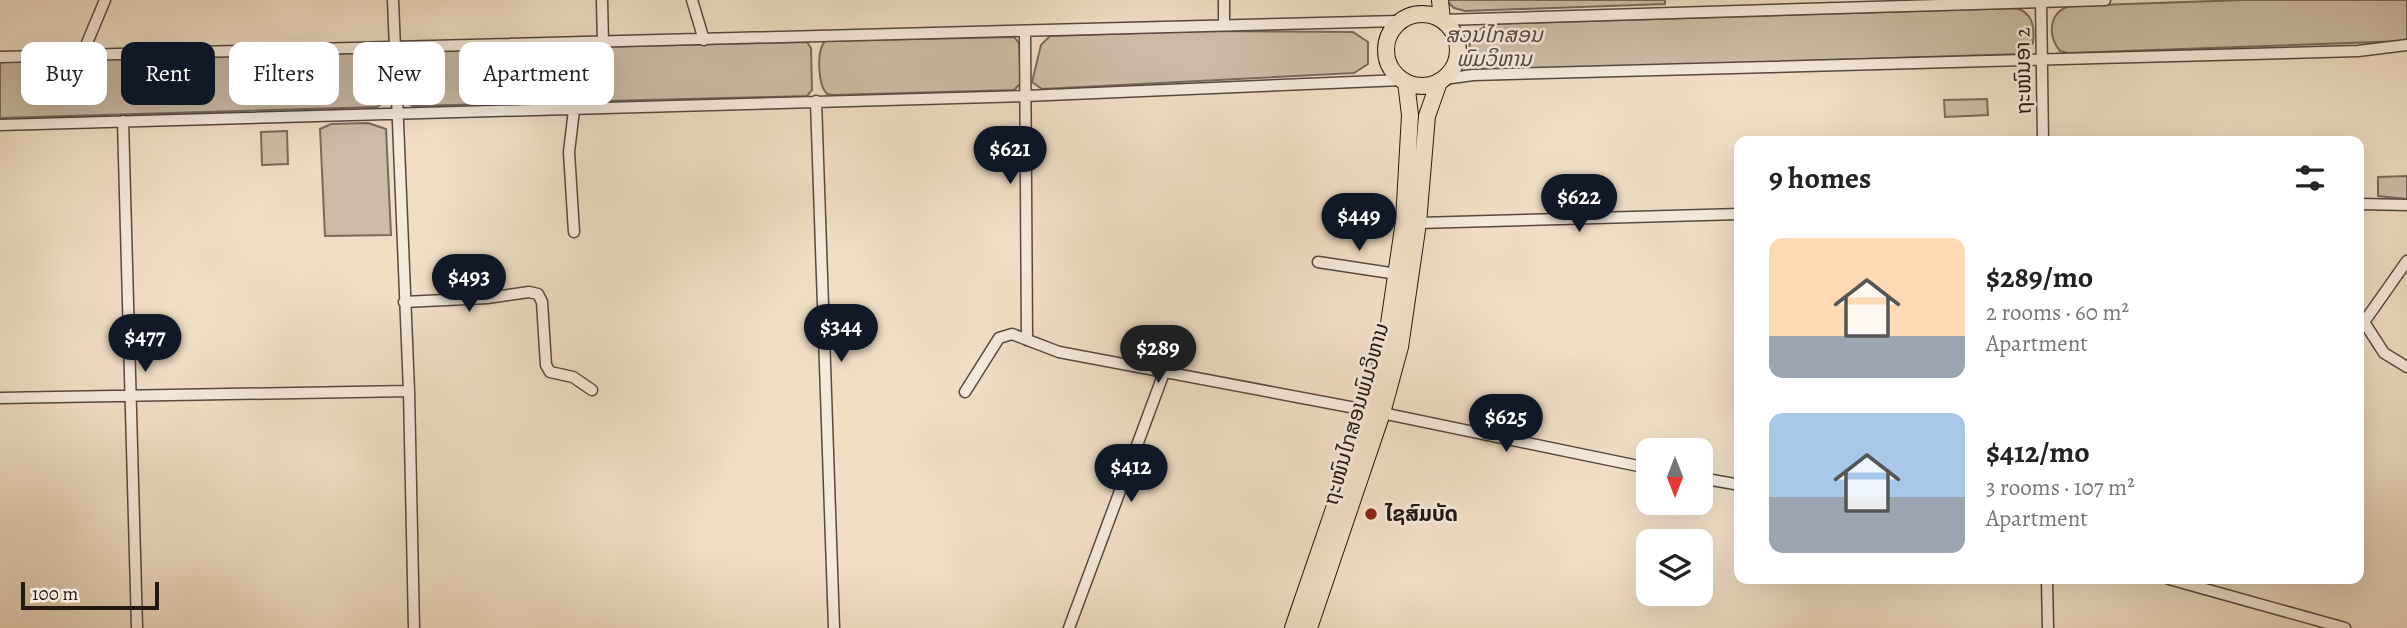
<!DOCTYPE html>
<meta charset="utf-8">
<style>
body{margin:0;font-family:Alegreya,"Noto Sans Lao",serif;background:#f6f6f6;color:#222;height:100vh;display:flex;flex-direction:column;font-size:26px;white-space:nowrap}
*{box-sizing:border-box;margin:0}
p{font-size:23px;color:#767676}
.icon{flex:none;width:38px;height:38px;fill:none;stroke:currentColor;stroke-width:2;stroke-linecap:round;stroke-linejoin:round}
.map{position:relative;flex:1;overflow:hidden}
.panel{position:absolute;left:1734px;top:136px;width:630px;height:448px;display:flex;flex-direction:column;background:#fff;border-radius:14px;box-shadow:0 7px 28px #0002}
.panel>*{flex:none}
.top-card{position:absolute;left:21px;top:42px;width:665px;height:63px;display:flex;gap:14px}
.needle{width:46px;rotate:180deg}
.fabs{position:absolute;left:1636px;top:438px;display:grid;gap:14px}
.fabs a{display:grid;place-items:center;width:77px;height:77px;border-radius:14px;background:#fff;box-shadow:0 7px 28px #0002;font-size:35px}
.scale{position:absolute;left:21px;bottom:18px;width:138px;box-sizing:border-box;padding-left:7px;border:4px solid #241813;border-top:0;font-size:19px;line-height:24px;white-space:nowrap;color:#241813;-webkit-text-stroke:5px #f5e9d9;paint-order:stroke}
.price{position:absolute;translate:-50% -60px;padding:0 16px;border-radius:24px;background:#111827;color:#fff;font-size:23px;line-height:46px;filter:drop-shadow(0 2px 4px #0008)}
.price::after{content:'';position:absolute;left:50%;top:42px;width:21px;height:16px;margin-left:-10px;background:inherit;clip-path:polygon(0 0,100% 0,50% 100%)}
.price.selected{background:#222;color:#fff}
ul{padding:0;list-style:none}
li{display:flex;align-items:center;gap:21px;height:175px;padding:0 35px}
li span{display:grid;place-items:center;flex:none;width:196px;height:140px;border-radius:14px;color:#555}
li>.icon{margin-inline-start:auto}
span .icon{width:84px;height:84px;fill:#fffc;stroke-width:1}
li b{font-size:30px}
h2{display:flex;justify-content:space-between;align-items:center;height:84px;padding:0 35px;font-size:30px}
.chip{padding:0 24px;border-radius:14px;background:#fff;box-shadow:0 7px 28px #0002;font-size:24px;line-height:63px}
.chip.selected{background:#111827;color:#fff}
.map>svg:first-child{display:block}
.green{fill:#ccbca6;stroke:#786a5c;stroke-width:2}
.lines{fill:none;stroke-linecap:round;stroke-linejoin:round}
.minor-casing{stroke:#57493f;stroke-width:13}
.highway-casing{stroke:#241813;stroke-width:18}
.minor{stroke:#f5e9d9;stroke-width:10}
.highway{stroke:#efddc4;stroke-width:16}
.poi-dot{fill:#8f2418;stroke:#f5e9d9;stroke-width:2.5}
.labels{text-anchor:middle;stroke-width:5;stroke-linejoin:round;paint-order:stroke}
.park-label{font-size:21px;font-style:italic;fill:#56493f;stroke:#f5e9d9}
.street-label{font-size:21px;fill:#241813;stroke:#f5e9d9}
.poi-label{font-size:21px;font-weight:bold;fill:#241813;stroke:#f5e9d9;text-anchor:start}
</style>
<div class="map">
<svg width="2407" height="628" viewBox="0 0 2407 628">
<rect width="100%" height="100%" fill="#efddc4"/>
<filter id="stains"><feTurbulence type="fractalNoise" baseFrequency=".00286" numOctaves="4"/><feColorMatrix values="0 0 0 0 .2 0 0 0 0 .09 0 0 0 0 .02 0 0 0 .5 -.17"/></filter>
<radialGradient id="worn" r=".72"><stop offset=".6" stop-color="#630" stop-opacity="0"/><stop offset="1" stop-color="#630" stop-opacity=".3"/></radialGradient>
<!-- green -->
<path class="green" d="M1446 0H1665V4L1465 11 1454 8Z
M2243 0H2407V41L2068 53 2060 51C2047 35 2049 12 2070 6Z
M2015 8C2033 12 2035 27 2033 43L2021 54 1488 71C1471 66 1468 52 1470 36L1489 24Z
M1201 31 1353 32 1368 42V64L1354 73 1042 89 1032 82 1041 45 1050 36Z
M1014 37 1019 43 1021 83 1014 90 833 95 827 94C818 85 816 51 825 41Z
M807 42 811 48 812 90 807 96 413 106 406 103C401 86 401 60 416 51Z
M380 52 387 56 388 95 387 100 377 107 0 118V62Z
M1987 99 1988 115 1945 117 1944 100Z
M368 123 386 129 391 235 325 236 320 129 331 124Z
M287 131 288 164 262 165 261 132Z
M2407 176V199L2378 196V177Z"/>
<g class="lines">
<defs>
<path id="minor" d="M393 0 409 391 414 628
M602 0 603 43
M692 0 704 40
M1224 0V25
M2041 0 2043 142
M1442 20 2105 0
M1025 31 1027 340
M82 55 105 0
M0 57 1400 21
M1444 79 1473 75 2358 51 2407 45
M816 101 834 628
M574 110 569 152 574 232
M123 121 137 628
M0 125 1025 96 1402 80
M2359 204 2407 205
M1418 223 1740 214
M2407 261 2364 322 2384 353 2407 367
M1318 262 1397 274
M404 302 487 298 529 292 538 294 542 302 546 365 550 372 573 377 592 390
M965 392 999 338 1012 334 1059 352 1382 413 1648 468
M0 398 409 391
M1701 478 1740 485
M2047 579 2048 628
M2169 579 2345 628
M1069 628 1165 370"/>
<path id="highway" d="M1440 0 1442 20
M1386 50a36 36 0 1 1 72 0a36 36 0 1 1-72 0Z
M1293 628 1368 410 1386 344 1404 221 1410 115 1406 82
M1309 628 1382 413 1400 347 1418 223 1427 116 1439 82"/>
</defs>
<!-- minor casing -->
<use href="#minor" class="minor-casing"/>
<!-- highway casing -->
<use href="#highway" class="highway-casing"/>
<!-- minor -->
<use href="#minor" class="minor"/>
<!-- highway -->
<use href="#highway" class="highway"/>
</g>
<!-- markers -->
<circle class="poi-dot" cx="1371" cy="514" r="7"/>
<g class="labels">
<!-- park labels -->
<g class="park-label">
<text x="1494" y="42">ສວນໄກສອນ<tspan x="1494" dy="24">ພົມວິຫານ</tspan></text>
</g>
<!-- street labels -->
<g class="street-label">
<text transform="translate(2023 71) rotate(-91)" y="7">ຖະໜົນອາ 2</text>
<text transform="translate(1356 414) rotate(-74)" y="7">ຖະໜົນໄກສອນພົມວິຫານ</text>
</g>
<!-- poi labels -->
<g class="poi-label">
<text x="1385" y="521">ໄຊສົມບັດ</text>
</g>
</g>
<rect width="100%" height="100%" filter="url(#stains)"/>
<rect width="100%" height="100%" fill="url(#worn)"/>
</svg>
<div class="fabs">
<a><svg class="needle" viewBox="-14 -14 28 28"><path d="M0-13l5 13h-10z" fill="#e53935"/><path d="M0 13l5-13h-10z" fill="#767676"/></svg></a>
<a><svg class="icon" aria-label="layers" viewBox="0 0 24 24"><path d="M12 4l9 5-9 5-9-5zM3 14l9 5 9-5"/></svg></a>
</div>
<div class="scale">100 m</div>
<b class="price" style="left:1010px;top:186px">$621</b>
<b class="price" style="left:1579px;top:234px">$622</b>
<b class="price" style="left:1359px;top:253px">$449</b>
<b class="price" style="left:469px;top:314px">$493</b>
<b class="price" style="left:841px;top:364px">$344</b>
<b class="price" style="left:145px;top:374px">$477</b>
<b class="price selected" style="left:1158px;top:385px">$289</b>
<b class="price" style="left:1506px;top:454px">$625</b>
<b class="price" style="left:1131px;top:504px">$412</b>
<div class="top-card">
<a class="chip">Buy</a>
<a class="chip selected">Rent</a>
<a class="chip">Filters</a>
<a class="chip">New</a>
<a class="chip">Apartment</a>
</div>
<section class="panel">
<h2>9 homes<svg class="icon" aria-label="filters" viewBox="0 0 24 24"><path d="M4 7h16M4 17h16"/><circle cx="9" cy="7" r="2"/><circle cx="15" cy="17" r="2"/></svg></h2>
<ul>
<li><span style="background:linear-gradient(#ffd9b3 70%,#9aa5b1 0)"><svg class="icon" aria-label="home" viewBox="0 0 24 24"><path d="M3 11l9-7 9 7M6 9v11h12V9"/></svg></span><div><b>$289/mo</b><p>2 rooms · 60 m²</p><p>Apartment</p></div></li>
<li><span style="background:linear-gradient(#a9c7e8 60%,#9aa5b1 0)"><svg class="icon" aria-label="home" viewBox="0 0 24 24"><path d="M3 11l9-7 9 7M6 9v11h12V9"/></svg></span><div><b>$412/mo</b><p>3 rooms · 107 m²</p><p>Apartment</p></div></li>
</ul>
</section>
</div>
